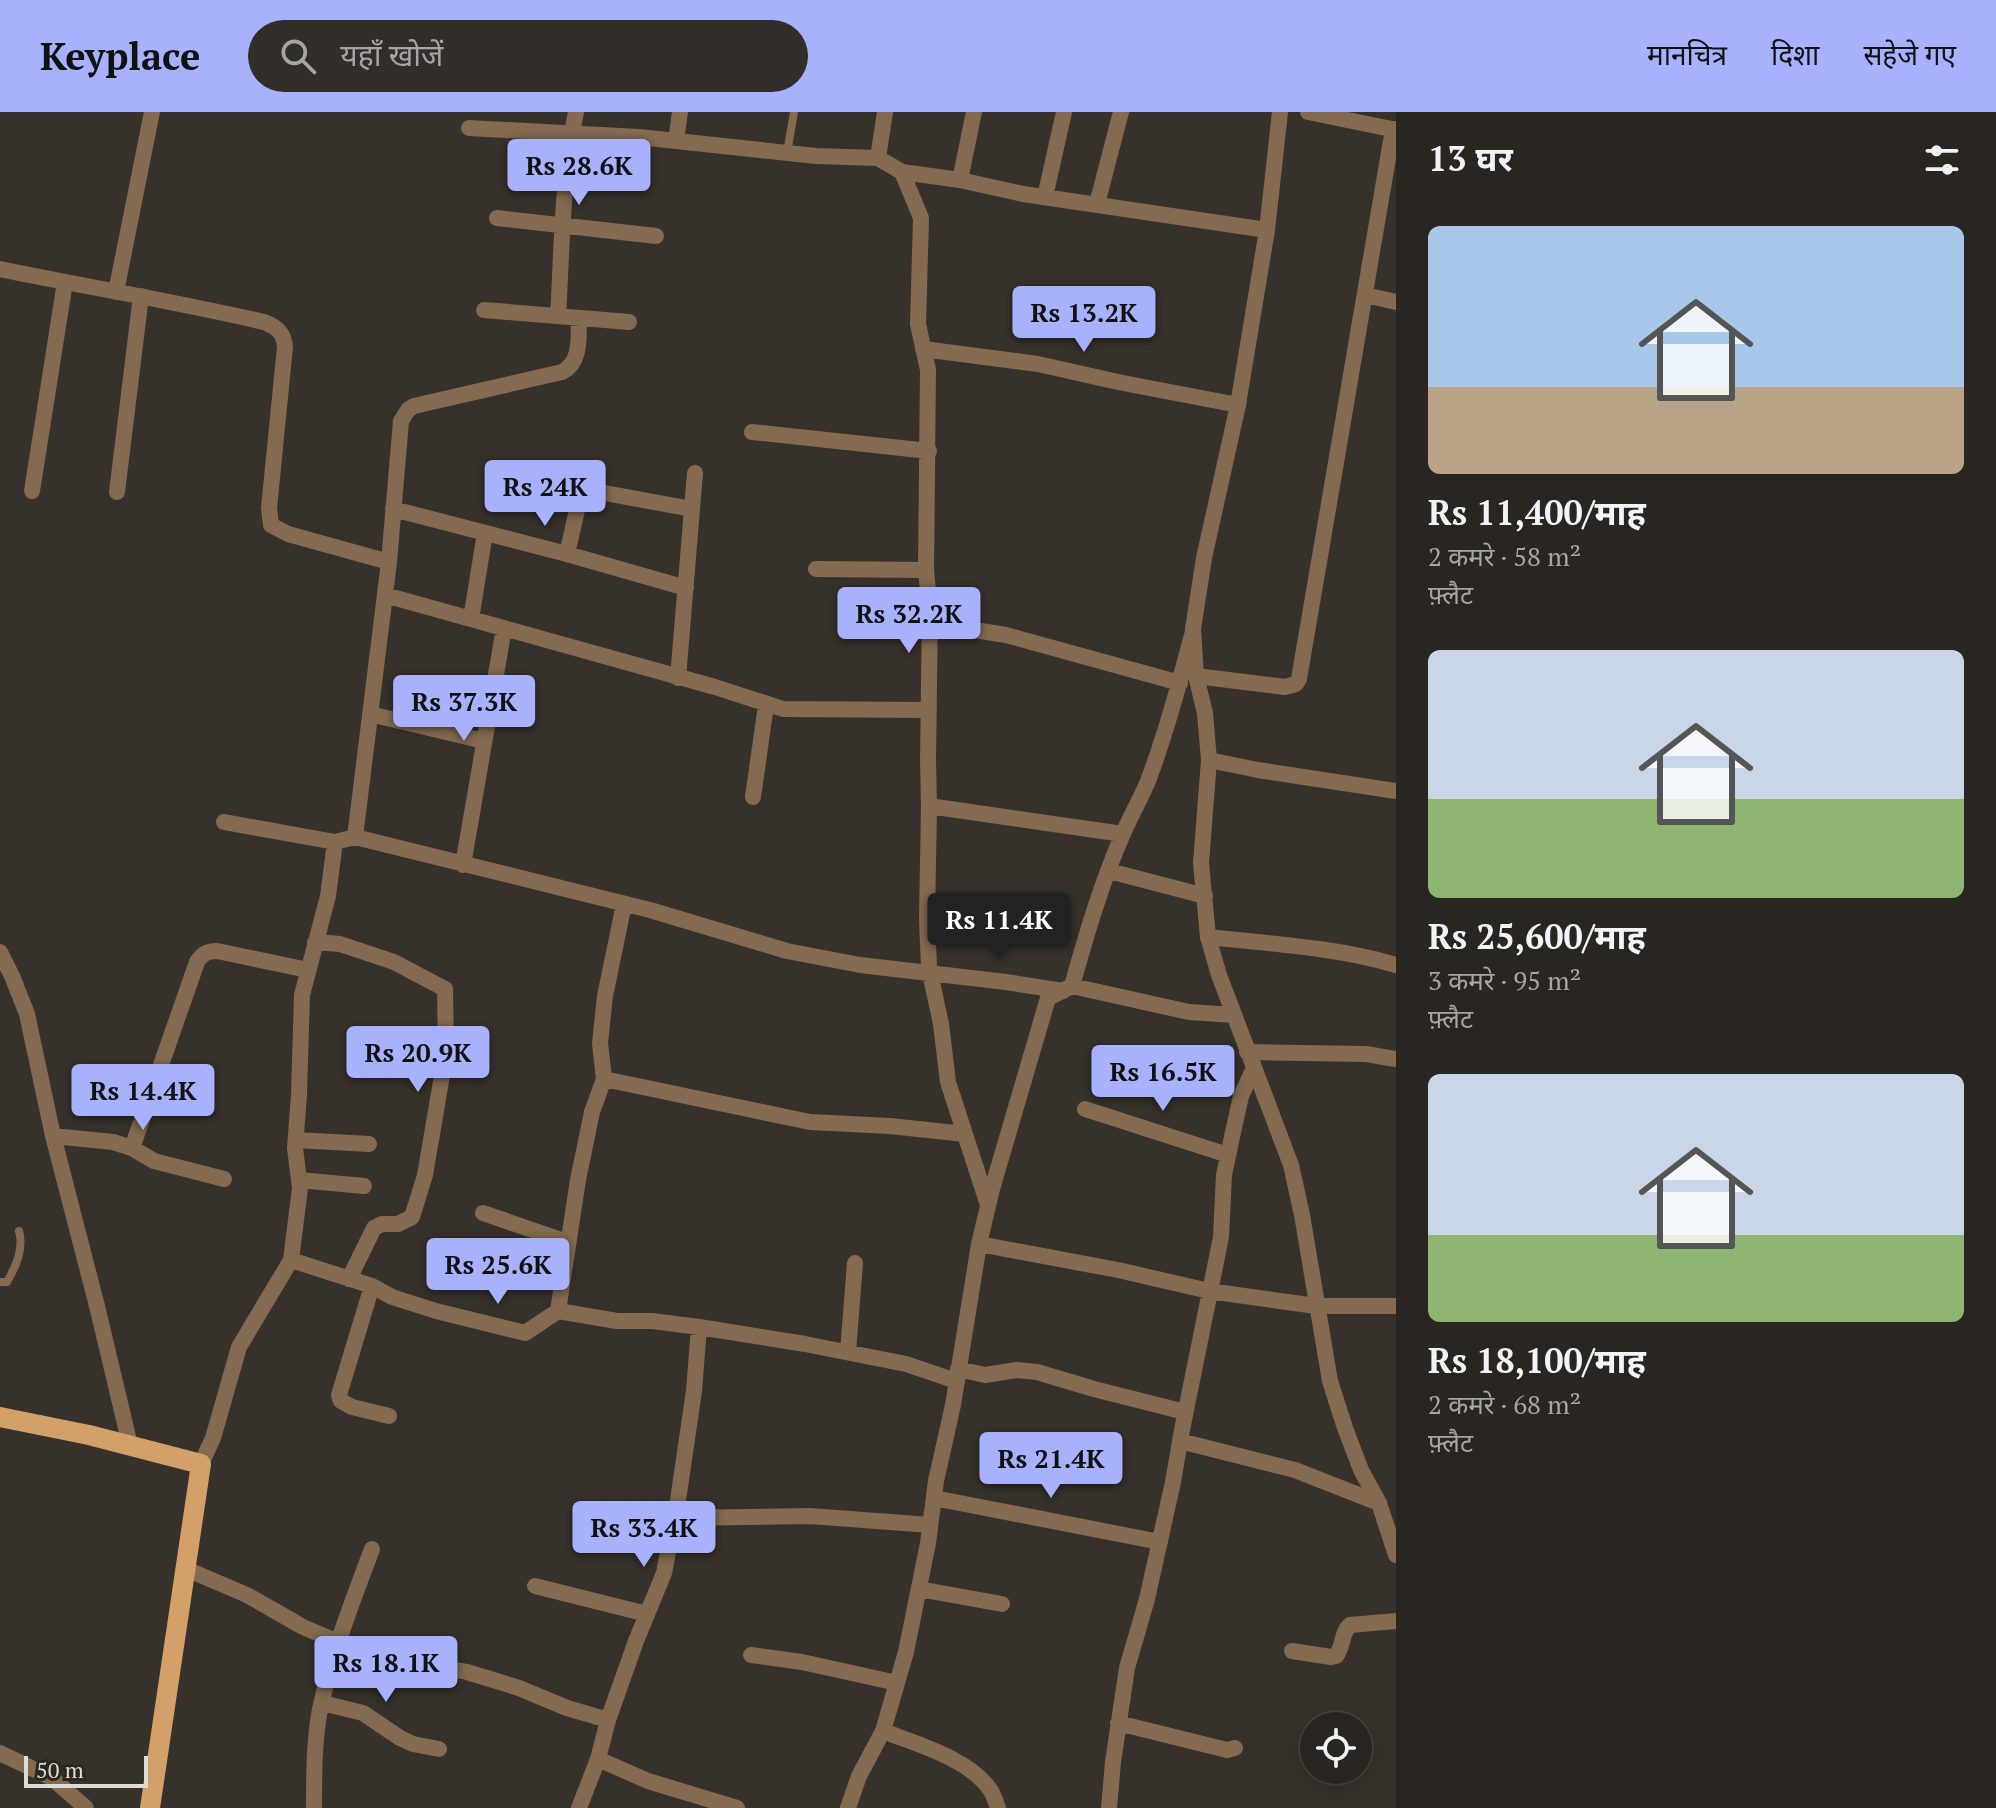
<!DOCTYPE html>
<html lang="hi">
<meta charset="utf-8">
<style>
body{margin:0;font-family:"PT Serif","Noto Sans Devanagari",serif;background:#312d29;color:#f1f3f6;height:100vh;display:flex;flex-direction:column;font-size:30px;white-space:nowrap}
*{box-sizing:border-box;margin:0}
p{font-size:26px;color:#a5a5a5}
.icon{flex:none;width:44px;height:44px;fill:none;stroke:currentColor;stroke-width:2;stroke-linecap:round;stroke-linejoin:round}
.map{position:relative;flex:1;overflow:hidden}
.side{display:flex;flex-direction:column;background:#292520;width:600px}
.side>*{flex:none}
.tools{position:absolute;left:1300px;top:1600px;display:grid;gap:16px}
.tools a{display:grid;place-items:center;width:72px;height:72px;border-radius:50%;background:#292520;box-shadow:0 4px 20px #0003,0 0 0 2px #45423e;font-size:40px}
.scale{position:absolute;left:24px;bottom:20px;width:124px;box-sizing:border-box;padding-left:8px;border:4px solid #dfdbd7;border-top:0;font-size:22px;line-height:28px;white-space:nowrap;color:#dfdbd7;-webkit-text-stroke:6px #2d2721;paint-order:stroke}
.price{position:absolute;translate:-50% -68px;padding:0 18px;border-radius:8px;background:#a7b1fc;color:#111;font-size:26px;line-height:52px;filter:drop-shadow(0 2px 4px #0008)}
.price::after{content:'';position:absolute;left:50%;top:48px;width:24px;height:18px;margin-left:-12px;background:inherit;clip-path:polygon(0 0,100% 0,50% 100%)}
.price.on{background:#222;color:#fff}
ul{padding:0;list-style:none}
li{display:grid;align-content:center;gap:16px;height:424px;padding:0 32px}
li span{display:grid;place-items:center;height:248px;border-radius:12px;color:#555}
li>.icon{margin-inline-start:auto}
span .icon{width:144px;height:144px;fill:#fffc;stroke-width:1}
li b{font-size:34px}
h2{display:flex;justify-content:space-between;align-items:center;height:96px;padding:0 32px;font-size:34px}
header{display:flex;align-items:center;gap:48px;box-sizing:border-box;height:112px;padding:0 40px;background:#a7b1fc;color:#111}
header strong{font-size:38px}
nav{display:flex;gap:44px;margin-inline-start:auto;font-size:28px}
.search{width:560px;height:72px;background:#312d29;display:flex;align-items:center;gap:20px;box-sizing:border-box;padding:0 28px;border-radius:44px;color:#a5a5a5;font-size:30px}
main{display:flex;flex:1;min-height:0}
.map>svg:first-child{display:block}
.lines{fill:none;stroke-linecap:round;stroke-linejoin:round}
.service{stroke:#836a50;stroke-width:8}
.minor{stroke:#836a50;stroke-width:16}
.tertiary{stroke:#836a50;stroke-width:16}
.primary{stroke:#d2a068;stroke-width:20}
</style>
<header>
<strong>Keyplace</strong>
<div class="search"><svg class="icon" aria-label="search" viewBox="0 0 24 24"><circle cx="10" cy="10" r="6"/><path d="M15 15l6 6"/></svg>यहाँ खोजें</div>
<nav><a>मानचित्र</a><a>दिशा</a><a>सहेजे गए</a></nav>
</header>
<main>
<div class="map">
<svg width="1396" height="1696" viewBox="0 0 1396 1696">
<rect width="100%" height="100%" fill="#37312b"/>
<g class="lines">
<!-- service -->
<path class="service" d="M787 41 794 0
M0 1170H7C16 1154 24 1137 19 1119"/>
<!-- minor -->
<path class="minor" d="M885 0 878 46 902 60 921 106 918 212 928 258 926 458 930 499 928 648 929 694 927 807 929 856 941 912 948 970 988 1093
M1308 0 1396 18
M469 16 639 25 816 44 878 46
M676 29 680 0
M902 60 960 68 1023 82 1267 118
M960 68 974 0
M1045 85 1064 0
M1097 92 1121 0
M497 106 656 124
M0 157C88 175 177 190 264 210 277 215 284 221 285 235L269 396 271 413 288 422 389 450
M116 180 152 0
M1365 183 1396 190
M484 198 629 210
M558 204C562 138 562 64 576 0
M923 237 1038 252 1118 270 1238 293
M752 320 929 339
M32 379 65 170
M117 380 141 184
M393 397 567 442 686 476
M567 442 580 385 586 380 594 379 692 397
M816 457 926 458
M385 483 715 575 783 597 928 598
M471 507 485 421
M930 511 1006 523 1180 571
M1192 523C1179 572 1166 621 1148 669 1140 688 1130 705 1122 724 1101 772 1086 824 1072 874L1189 900 1234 903
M1196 564 1285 575 1296 572 1299 567 1393 17
M678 566 695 361
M370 602 484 629
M1209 648 1258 658 1396 679
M753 685 766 593
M929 694 1123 722
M224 710 335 730 355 725 650 798 787 839 860 853 1006 870 1063 879
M355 725 389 450 401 309 408 298 414 294 562 260C582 250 578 225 579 206
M463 753 504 516
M1109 759 1205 784
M1208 825C1271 832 1335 835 1396 853
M315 830 340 832 394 850 445 877 446 940 425 1063 412 1105 398 1112H382L374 1116 349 1167
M0 840 12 864 27 902 53 1024 97 1194 130 1333
M1247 940 1366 942 1396 947
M604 967 810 1010 890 1014 965 1022
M1085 997 1228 1043
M53 1024 113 1030 132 1036 154 1049 224 1067
M296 1028 369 1032
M132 1036 197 850C202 842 207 839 217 839L308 858
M299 1068 364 1074
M483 1101 567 1130
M979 1132 1118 1158 1209 1179 1316 1194H1396
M291 1148 372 1174 392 1185 436 1199 525 1221 558 1199 617 1209H652L699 1215 805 1232 906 1252 956 1269
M372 1174 339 1283 341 1289 352 1295 389 1304
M558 1199 578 1068 592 1000 604 967 600 931 605 884 624 792
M848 1240 855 1151
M958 1257 985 1263 1017 1258 1037 1260 1094 1277 1185 1300
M1180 1329 1295 1358 1379 1391
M201 1352 213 1326 239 1235 291 1148 300 1076 295 1036 299 983 302 883 328 784 335 730
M934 1386 1160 1430
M674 1406 810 1404 930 1413
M186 1457 247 1483 303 1515 338 1530 404 1548 467 1560 519 1576 567 1596 608 1608
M535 1474 647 1502
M919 1477 1002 1492
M1292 1539 1331 1545 1336 1544C1344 1534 1341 1521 1350 1513L1396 1509
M751 1543 802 1550 897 1571
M322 1591 363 1601 400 1626 413 1632 439 1637
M1118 1611 1227 1638 1235 1636
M883 1619C916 1632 971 1647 991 1679 994 1684 996 1690 998 1696
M0 1641 52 1666 86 1696
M598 1647 648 1669 737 1696
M314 1696C314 1663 314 1629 320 1597 332 1542 352 1490 372 1437
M579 1696 598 1647 608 1608 636 1529 664 1461 678 1388 694 1279 699 1215
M848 1696 859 1664 883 1619 906 1540 928 1431 936 1369 953 1293 979 1132 992 1077 1048 886 1072 874
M1109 1696 1113 1650 1127 1556 1147 1487 1173 1370 1182 1318 1221 1125 1224 1063 1232 1025 1241 984 1253 958"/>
<!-- tertiary -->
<path class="tertiary" d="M1280 0 1267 118 1238 293 1204 446 1193 517 1196 564 1205 601 1209 648 1201 751 1208 825 1219 863 1291 1053 1302 1103 1330 1269 1345 1316 1361 1358 1379 1391 1396 1443"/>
<!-- primary -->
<path class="primary" d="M0 1305 89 1323 201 1352 150 1696"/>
</g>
</svg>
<div class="tools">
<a><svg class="icon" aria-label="locate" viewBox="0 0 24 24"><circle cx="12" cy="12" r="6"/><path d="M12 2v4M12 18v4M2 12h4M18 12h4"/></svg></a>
</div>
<div class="scale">50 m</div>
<b class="price" style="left:579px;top:95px">Rs 28.6K</b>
<b class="price" style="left:1084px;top:242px">Rs 13.2K</b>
<b class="price" style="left:545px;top:416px">Rs 24K</b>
<b class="price" style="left:909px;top:543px">Rs 32.2K</b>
<b class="price" style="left:464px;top:631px">Rs 37.3K</b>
<b class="price on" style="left:999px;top:849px">Rs 11.4K</b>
<b class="price" style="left:418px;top:982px">Rs 20.9K</b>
<b class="price" style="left:1163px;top:1001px">Rs 16.5K</b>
<b class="price" style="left:143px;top:1020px">Rs 14.4K</b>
<b class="price" style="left:498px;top:1194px">Rs 25.6K</b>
<b class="price" style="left:1051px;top:1388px">Rs 21.4K</b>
<b class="price" style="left:644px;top:1457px">Rs 33.4K</b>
<b class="price" style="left:386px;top:1592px">Rs 18.1K</b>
</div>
<section class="side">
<h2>13 घर<svg class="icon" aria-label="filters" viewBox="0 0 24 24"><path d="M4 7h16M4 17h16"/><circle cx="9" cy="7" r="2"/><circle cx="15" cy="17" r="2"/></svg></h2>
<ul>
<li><span style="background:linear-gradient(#a9c7e8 65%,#b9a48a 0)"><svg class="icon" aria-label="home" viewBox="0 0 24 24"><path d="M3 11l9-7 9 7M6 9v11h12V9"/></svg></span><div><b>Rs 11,400/माह</b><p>2 कमरे · 58 m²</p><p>फ़्लैट</p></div></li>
<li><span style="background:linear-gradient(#c9d6e8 60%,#8fb573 0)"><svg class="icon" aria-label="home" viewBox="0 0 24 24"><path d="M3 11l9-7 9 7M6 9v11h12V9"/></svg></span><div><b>Rs 25,600/माह</b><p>3 कमरे · 95 m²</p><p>फ़्लैट</p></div></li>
<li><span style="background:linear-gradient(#c9d6e8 65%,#8fb573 0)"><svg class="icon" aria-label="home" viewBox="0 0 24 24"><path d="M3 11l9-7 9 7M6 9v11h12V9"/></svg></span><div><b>Rs 18,100/माह</b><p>2 कमरे · 68 m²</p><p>फ़्लैट</p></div></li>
</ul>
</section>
</main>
